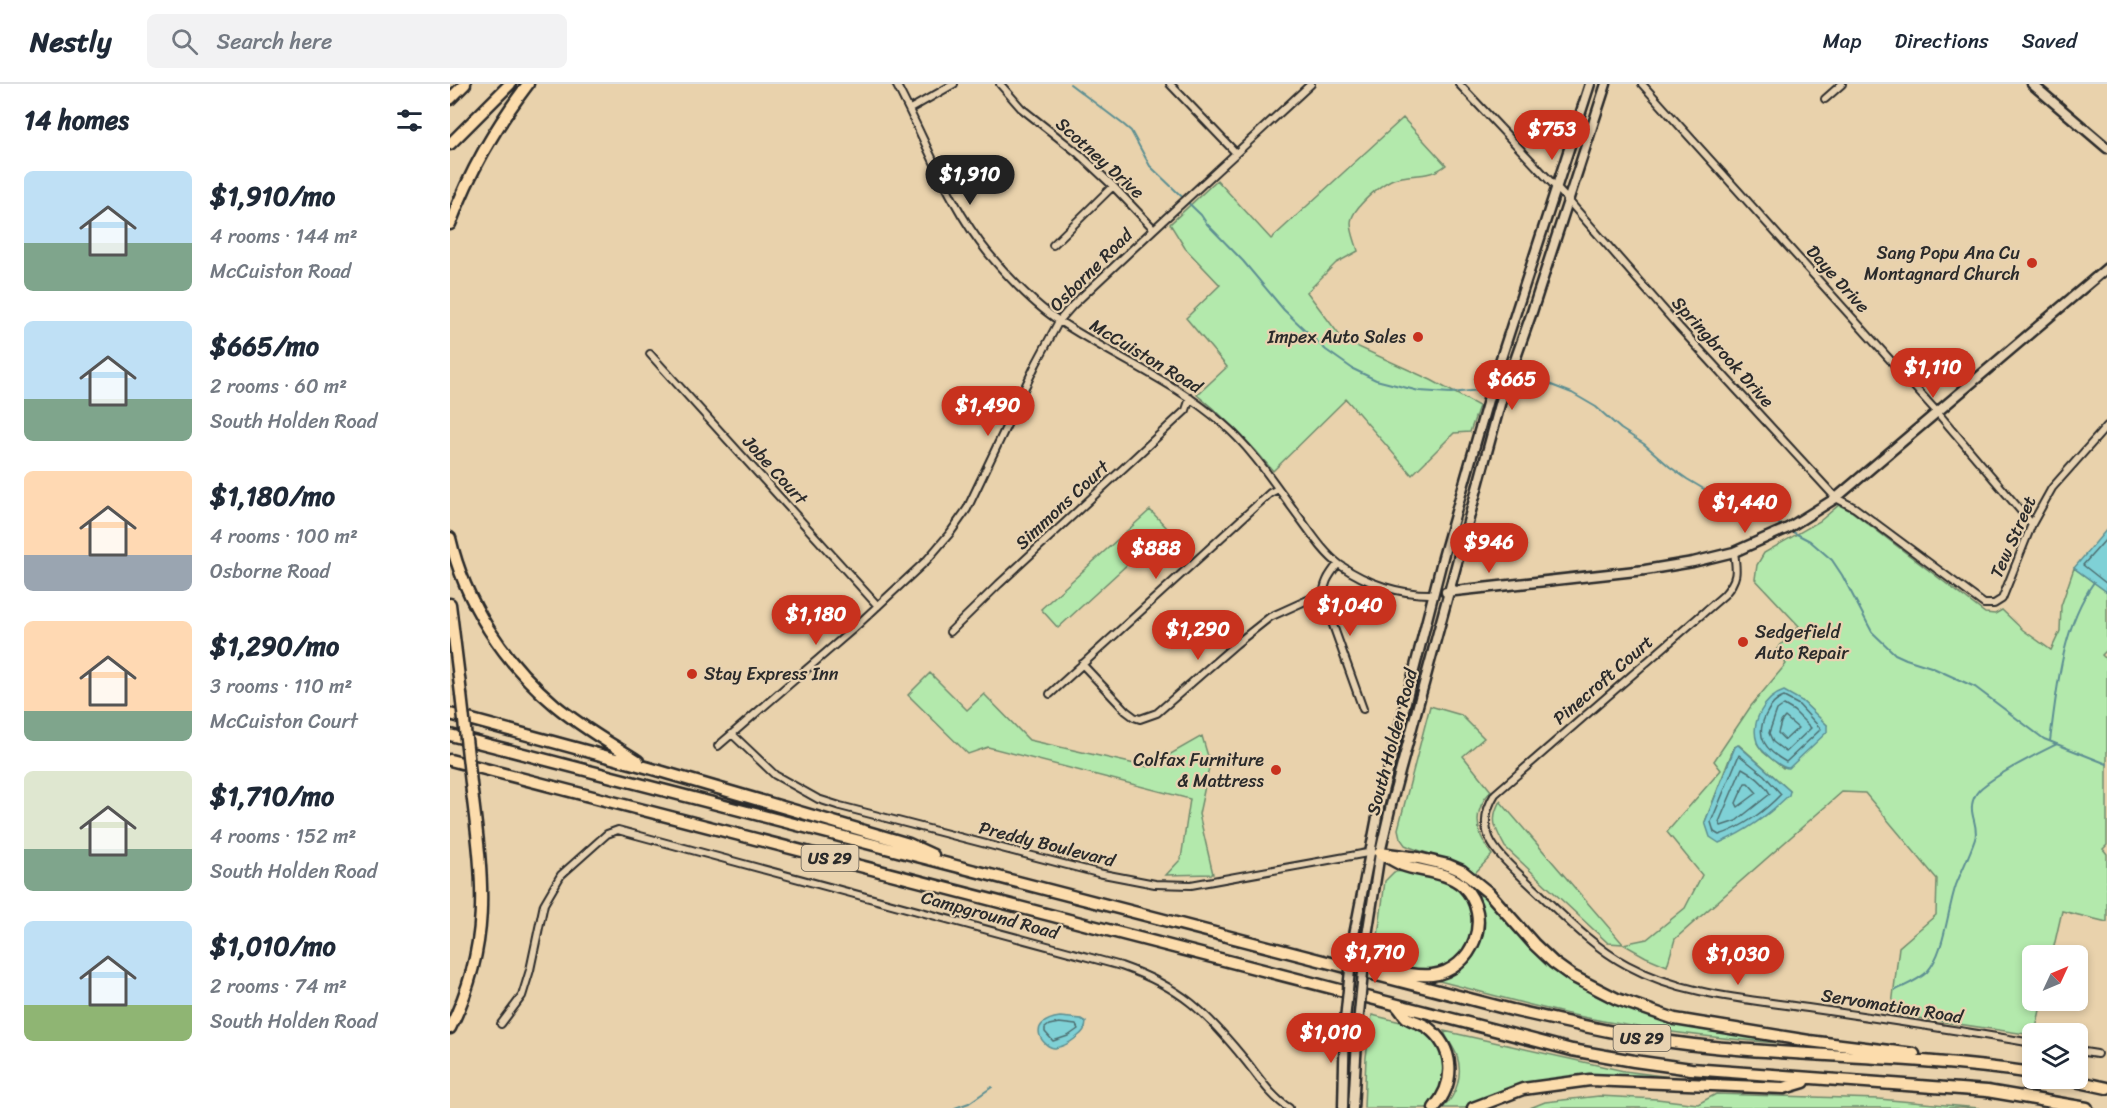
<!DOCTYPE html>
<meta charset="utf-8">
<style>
body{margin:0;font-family:Sriracha,sans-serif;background:#f2f2f3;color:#1f2937;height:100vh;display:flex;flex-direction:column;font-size:22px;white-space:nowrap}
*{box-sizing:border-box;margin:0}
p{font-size:20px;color:#747a83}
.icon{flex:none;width:33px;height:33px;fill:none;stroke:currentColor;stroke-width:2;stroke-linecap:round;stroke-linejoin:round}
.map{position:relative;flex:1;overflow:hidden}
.details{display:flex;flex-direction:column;background:#fff;width:450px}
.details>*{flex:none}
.needle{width:39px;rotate:46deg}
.tools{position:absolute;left:1572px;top:861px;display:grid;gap:12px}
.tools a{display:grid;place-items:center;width:66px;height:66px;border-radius:9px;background:#fff;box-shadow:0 3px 9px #0003;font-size:30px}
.price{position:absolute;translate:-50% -51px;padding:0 14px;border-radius:21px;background:#c8321e;color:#fff;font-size:20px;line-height:39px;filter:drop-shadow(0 2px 3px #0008)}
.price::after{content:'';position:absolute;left:50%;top:36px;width:18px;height:14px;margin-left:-9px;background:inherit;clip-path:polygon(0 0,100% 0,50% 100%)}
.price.selected{background:#222;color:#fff}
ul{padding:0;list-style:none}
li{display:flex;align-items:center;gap:18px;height:150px;padding:0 24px}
li span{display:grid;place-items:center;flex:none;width:168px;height:120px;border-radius:9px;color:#555}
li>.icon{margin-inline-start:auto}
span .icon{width:72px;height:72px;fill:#fffc;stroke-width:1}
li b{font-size:26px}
h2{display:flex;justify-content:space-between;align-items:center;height:72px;padding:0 24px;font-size:26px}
header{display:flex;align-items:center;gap:36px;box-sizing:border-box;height:84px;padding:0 30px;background:#fff;border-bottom:2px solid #e0e1e3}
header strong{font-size:28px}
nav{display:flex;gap:33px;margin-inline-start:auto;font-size:21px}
.search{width:420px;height:54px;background:#f2f2f3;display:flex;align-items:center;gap:15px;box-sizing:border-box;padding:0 21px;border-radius:9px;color:#747a83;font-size:22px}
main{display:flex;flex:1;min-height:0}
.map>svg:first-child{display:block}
.green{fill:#b3e9ac;stroke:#6f8a6c;stroke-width:1.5;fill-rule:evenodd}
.water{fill:#7fd1d6;stroke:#5d8f92;stroke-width:1.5}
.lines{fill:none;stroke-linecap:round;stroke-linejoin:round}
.shore{stroke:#4d6d6f;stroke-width:1.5}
.stream{stroke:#5d8f92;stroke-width:2}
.street-casing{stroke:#2b2b2b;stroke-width:10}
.secondary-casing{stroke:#2b2b2b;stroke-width:13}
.highway-casing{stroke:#2b2b2b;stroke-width:15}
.street{stroke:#e7d2b1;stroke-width:6}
.secondary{stroke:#e7d2b1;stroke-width:8}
.highway{stroke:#fcdcac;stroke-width:10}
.secondary-bridge-casing{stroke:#2b2b2b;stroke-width:13;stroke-linecap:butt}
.highway-bridge-casing{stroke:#2b2b2b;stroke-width:15;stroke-linecap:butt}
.secondary-bridge{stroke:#e7d2b1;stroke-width:8}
.highway-bridge{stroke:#fcdcac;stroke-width:10}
.poi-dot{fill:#c8321e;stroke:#e7d2b1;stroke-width:2}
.labels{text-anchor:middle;stroke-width:4.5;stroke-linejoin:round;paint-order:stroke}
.shield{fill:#e7d2b1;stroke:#635d53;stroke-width:1.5}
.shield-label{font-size:16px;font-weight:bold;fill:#2b2b2b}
.street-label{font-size:18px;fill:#2b2b2b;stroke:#e7d2b1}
.poi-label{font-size:18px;fill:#2b2b2b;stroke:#e7d2b1;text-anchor:end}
</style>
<header>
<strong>Nestly</strong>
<div class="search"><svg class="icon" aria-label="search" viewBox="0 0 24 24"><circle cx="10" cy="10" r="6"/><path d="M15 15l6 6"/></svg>Search here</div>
<nav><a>Map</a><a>Directions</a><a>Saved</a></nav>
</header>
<main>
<section class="details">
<h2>14 homes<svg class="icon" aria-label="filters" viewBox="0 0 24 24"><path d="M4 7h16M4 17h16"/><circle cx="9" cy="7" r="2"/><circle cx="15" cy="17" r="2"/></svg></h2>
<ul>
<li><span style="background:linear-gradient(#bfe0f5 60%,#7fa58c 0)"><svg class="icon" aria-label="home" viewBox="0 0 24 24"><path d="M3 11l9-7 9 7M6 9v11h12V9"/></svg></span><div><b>$1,910/mo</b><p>4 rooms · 144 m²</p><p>McCuiston Road</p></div></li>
<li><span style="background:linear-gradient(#bfe0f5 65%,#7fa58c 0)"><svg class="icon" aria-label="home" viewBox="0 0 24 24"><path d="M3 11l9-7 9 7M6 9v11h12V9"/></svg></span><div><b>$665/mo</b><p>2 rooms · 60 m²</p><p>South Holden Road</p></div></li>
<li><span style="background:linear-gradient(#ffd9b3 70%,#9aa5b1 0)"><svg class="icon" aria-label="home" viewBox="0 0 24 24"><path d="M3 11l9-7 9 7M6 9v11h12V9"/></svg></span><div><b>$1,180/mo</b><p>4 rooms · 100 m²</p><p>Osborne Road</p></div></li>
<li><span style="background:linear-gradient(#ffd9b3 75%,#7fa58c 0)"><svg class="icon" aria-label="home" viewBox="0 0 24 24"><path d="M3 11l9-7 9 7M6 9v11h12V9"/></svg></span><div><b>$1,290/mo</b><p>3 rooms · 110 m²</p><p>McCuiston Court</p></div></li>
<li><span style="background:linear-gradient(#dfe7d0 65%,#7fa58c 0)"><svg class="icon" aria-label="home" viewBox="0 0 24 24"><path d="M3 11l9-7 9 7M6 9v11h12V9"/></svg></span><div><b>$1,710/mo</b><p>4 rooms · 152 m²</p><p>South Holden Road</p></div></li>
<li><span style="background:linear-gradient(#bfe0f5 70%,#8fb573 0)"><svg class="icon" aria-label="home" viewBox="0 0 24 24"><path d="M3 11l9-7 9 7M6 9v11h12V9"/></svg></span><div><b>$1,010/mo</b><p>2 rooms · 74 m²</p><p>South Holden Road</p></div></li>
</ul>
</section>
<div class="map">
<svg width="1657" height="1024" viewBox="0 0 1657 1024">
<rect width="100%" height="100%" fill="#e9d2ac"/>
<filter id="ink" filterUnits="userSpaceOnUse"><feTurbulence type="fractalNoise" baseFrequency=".0167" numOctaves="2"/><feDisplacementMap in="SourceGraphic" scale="12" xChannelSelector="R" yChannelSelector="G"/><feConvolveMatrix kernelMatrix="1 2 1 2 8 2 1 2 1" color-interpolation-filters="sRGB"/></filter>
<g filter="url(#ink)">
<!-- green -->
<path class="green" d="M953 34 996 81C982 93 964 90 947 94 933 97 901 125 901 139 901 148 906 159 908 167L886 179 857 208 893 256 981 296 1029 322 1020 348 1004 349 962 391 896 315 823 387C800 358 776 334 747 311L777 283 736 234 770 201 735 164 720 140 767 96 821 155Z
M1389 421 1401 427 1535 529 1545 530 1552 526 1573 546 1601 566 1610 547 1611 522 1624 484 1657 508V566L1652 571 1657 576V761L1653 765 1657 770V838L1612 827 1602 871 1582 872V916L1592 917 1585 949 1582 951 1441 930 1449 863 1486 831 1487 795 1415 709 1392 708 1225 855 1217 882 1196 873 1173 860 1158 859 1055 763C1046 746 1039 736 1050 717L1173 860 1197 855 1235 824 1252 791 1217 748 1271 686 1264 677 1301 622 1336 580 1326 566 1349 542 1305 495 1307 481 1314 469 1370 437ZM1352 617 1377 641 1333 684 1313 668 1307 659ZM1289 661 1340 707 1255 738 1284 663Z
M700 426 717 444 608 544 591 525Z
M480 589 517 626 534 610 579 656 698 683 752 652 760 679 749 730 763 790 716 791 731 775 740 715 538 663 518 670 458 611Z
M980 622 1011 631 1034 654 1013 672 1041 707C1021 728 1026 750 1042 771L1025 789C1004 773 978 772 955 761L950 754 948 745Z
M954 787 996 797 1009 806 1021 823 1023 837V851L1009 875 997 882 972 888 925 876 935 797 944 788Z
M1031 810 1112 890 1140 907 1214 936 1252 946 1329 957V959C1261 954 1194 946 1128 932 1080 922 1033 908 985 896 992 892 1003 891 1011 885 1035 867 1036 840 1027 815Z
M922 931 967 942 979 951 991 966 996 982 988 1013 977 1024H914L916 973Z
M994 947 1174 987 1228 994 1173 993 1053 1009 1016 1024H993C1007 1011 1013 990 1007 972 1004 963 996 955 994 947Z
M1266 1010 1429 1015 1529 1024H1080L1095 1018 1149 1012 1207 1015 1248 1020Z"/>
<!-- water -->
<path class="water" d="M1657 445V508L1624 484Z
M1334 607 1352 617 1377 641V648L1339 684C1332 684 1329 680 1323 676 1317 671 1309 665 1307 658 1300 638 1315 613 1334 607Z
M1288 661 1340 707 1339 711C1317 732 1297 747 1269 759L1260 753 1255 738 1285 663Z
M610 933 631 935 636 938C636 945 633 949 627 953 621 958 612 963 605 964 593 964 574 938 610 933Z"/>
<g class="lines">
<!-- shore -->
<path class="shore" d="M1657 454 1633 481 1657 500
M1334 613 1349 621 1371 645 1336 678C1329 674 1318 666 1314 658 1306 643 1319 618 1334 613Z
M1334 621 1344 627 1361 644 1336 668 1323 658 1319 649 1327 626Z
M1335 633 1348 644 1335 656 1328 649 1331 638Z
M1289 671 1314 691 1331 710C1315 727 1292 744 1269 751L1264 748 1261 738Z
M1292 684C1302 689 1315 700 1320 710L1286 737 1271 742 1269 738Z
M1295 699H1298L1307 709 1288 723 1286 719Z
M609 939 626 941 628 945 618 952 603 957 595 948V944L599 941Z"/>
<!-- stream -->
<path class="stream" d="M620 0 674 41 681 47 700 82 751 131 757 140 793 177 834 226 876 266 903 285 926 296 969 307 1001 309 1039 305
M1059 300 1096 299 1122 309 1146 323 1171 345 1194 360 1220 383 1237 395 1269 414 1315 431 1334 443
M1339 446 1360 457 1382 476 1392 491 1422 548 1445 570 1456 575 1481 583 1525 603 1594 655 1657 680
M1600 657C1607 604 1612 543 1644 498
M1446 906C1456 901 1469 896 1477 888 1495 868 1497 827 1506 801 1512 786 1520 770 1525 755 1530 740 1515 728 1526 710 1535 695 1589 669 1607 660
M505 1024 519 1019 542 1003"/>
<defs>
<path id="street" d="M446 0C476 56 498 120 539 170 560 195 584 221 611 238 664 273 724 297 772 339 804 366 827 404 852 437 863 452 875 470 890 481 917 500 951 511 984 510
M550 0 571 24 629 70 663 102 704 145
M720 0 786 69
M1009 0 1117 115 1229 243 1386 414 1405 424 1534 520H1544L1552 515 1582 440 1602 404 1657 342
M1192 0 1487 328 1582 440
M1375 15 1392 0
M460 25 504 0
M603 161 663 102
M200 270 428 522
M1284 468C1287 488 1288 495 1274 511L1045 710C1022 747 1046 768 1073 794 1106 824 1138 860 1177 881 1232 911 1297 915 1358 924 1433 935 1508 946 1582 959
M888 480C879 491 872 501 874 516L913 625
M500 548 549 500 736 326 740 314
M632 580 676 627 684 633 690 635 707 629 786 560 820 533 873 509
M600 610 820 409 828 405
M282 650 325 691 368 715 390 722 648 789 705 800 741 801 923 768
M268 662 402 546 477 476 500 449 517 425 586 280 609 237 623 221 704 145 861 0
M51 940 72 912 80 886 94 820 111 791 157 750 168 746 671 882C731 903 756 928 795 976 808 992 821 1013 839 1024
M1628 967 1647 970"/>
<path id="secondary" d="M1582 0 1657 64
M996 508 1195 486 1243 478 1284 468 1338 444 1386 414 1657 184
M903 856 929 723 993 473 1042 302 1140 0
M916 858 930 769 941 721 1052 313 1082 228 1156 0
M893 1024 895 936
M903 1024 908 940"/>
<path id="highway" d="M0 15 15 0
M0 60 60 0
M0 140C20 87 44 45 78 0
M0 454C15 519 54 578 105 621 131 643 160 659 188 677
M0 520 11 610
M0 630 199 684 459 760 483 771
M0 651 1062 926C1129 941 1196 957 1264 963 1370 973 1477 973 1582 989
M0 676 1122 966 1184 977 1241 985 1537 1007 1637 1024
M930 769 968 774 998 781 1012 787 1039 809 1084 860 1104 879 1122 892 1167 915 1225 935 1359 957 1464 970
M922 882C941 886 962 893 982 891 1023 886 1044 833 1013 802 997 787 971 788 952 781 946 778 941 775 935 772
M947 922C950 925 953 930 956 933 962 937 971 939 977 943 1005 964 1006 998 984 1024
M0 944C42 861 33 796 22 708
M1611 994 1657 1004
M1023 1024 1073 1005 1140 996 1334 1004 1354 998"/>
</defs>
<!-- street casing -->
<use href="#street" class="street-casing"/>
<!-- secondary casing -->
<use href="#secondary" class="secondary-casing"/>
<!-- highway casing -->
<use href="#highway" class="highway-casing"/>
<!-- street -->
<use href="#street" class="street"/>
<!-- secondary -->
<use href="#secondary" class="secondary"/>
<!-- highway -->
<use href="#highway" class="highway"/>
<defs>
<path id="secondary-bridge" d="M895 936 903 856
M908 940 916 858"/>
<path id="highway-bridge" d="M11 610 22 708"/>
</defs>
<!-- secondary-bridge casing -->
<use href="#secondary-bridge" class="secondary-bridge-casing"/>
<!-- highway-bridge casing -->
<use href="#highway-bridge" class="highway-bridge-casing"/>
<!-- secondary-bridge -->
<use href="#secondary-bridge" class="secondary-bridge"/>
<!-- highway-bridge -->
<use href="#highway-bridge" class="highway-bridge"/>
</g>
</g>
<!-- markers -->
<g class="poi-dot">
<circle cx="1582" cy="179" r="6"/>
<circle cx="968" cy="253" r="6"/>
<circle cx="1293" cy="558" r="6"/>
<circle cx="242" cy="590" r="6"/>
<circle cx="826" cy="686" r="6"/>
</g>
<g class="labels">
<!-- shield labels -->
<g class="shield">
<rect x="351.5" y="761" width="57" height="26" rx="4.5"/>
<rect x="1163.5" y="941" width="57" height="26" rx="4.5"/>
</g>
<g class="shield-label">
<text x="380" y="780">US 29</text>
<text x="1192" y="960">US 29</text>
</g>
<!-- street labels -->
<g class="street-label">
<text transform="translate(650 74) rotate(42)" y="6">Scotney Drive</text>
<text transform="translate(641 186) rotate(-45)" y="6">Osborne Road</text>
<text transform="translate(1388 195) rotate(48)" y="6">Daye Drive</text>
<text transform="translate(1273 268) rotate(48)" y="6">Springbrook Drive</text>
<text transform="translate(696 272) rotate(31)" y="6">McCuiston Road</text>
<text transform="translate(325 386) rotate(48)" y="6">Jobe Court</text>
<text transform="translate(612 421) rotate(-43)" y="6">Simmons Court</text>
<text transform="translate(1563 453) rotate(-66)" y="6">Tew Street</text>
<text transform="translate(1153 596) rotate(-41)" y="6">Pinecroft Court</text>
<text transform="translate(942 658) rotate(-75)" y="6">South Holden Road</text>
<text transform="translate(597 760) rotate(14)" y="6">Preddy Boulevard</text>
<text transform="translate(540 831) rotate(15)" y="6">Campground Road</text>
<text transform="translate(1442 922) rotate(9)" y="6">Servomation Road</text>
</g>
<!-- poi labels -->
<g class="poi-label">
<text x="1570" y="175">Sang Popu Ana Cu<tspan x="1570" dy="21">Montagnard Church</tspan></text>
<text x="956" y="259">Impex Auto Sales</text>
<text x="1305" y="554" text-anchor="start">Sedgefield<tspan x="1305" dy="21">Auto Repair</tspan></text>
<text x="254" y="596" text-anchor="start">Stay Express Inn</text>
<text x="814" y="682">Colfax Furniture<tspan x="814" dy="21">&amp; Mattress</tspan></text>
</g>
</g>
</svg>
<div class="tools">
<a><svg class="needle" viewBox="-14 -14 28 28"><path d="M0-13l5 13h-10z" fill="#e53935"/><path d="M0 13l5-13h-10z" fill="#747a83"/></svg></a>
<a><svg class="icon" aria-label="layers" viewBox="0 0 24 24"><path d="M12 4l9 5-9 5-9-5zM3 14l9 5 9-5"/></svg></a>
</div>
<b class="price" style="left:1102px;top:77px">$753</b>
<b class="price selected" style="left:520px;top:122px">$1,910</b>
<b class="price" style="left:1483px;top:315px">$1,110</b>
<b class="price" style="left:1062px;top:327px">$665</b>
<b class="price" style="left:538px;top:353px">$1,490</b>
<b class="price" style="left:1295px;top:450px">$1,440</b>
<b class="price" style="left:1039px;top:490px">$946</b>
<b class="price" style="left:706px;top:496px">$888</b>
<b class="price" style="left:900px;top:553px">$1,040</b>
<b class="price" style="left:366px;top:562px">$1,180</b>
<b class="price" style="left:748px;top:577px">$1,290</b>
<b class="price" style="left:925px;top:900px">$1,710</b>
<b class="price" style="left:1288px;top:902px">$1,030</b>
<b class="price" style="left:881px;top:980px">$1,010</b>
</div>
</main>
